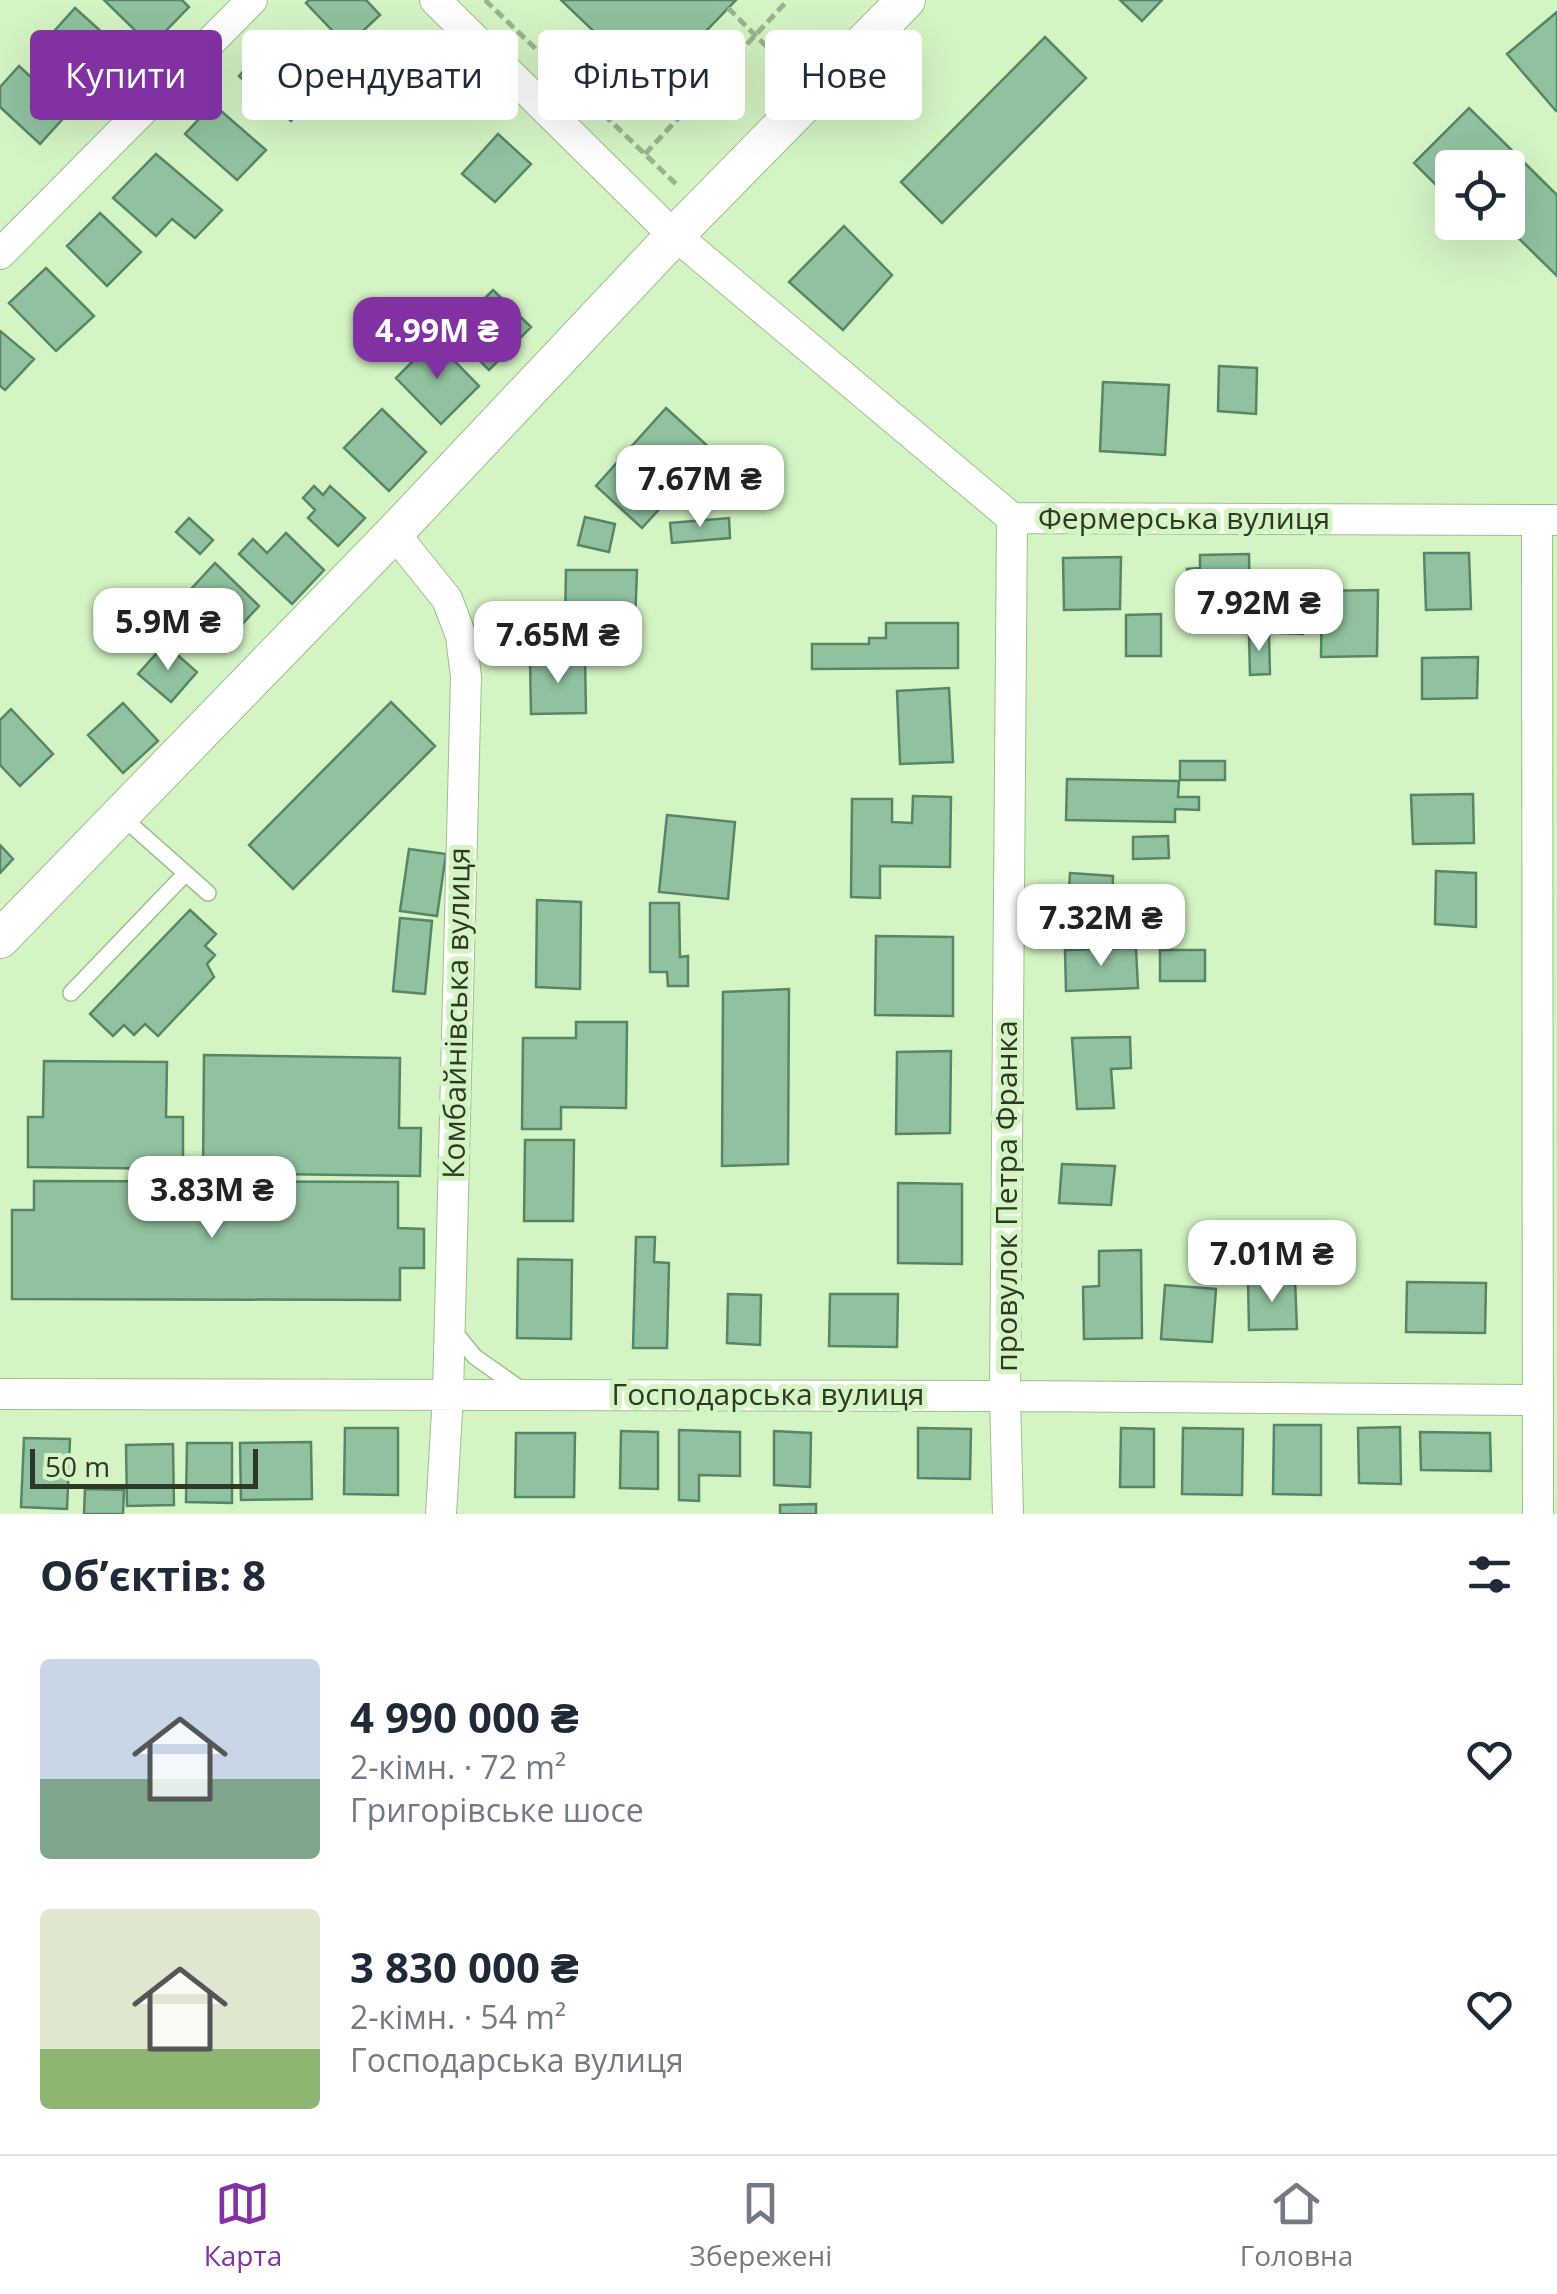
<!DOCTYPE html>
<html lang="uk">
<meta charset="utf-8">
<style>
body{margin:0;font-family:"Open Sans",sans-serif;background:#f2f2f3;color:#1f2937;height:100vh;display:flex;flex-direction:column;font-size:38px;white-space:nowrap}
*{box-sizing:border-box;margin:0}
p{font-size:32px;color:#747a83}
.icon{flex:none;width:55px;height:55px;fill:none;stroke:currentColor;stroke-width:2;stroke-linecap:round;stroke-linejoin:round}
.map{position:relative;height:1514px;overflow:hidden}
.sheet{display:flex;flex-direction:column;background:#fff;flex:1}
.sheet>*{flex:none}
.hud{position:absolute;left:30px;top:30px;width:1000px;height:90px;display:flex;gap:20px}
.fabs{position:absolute;left:1435px;top:150px;display:grid;gap:20px}
.fabs a{display:grid;place-items:center;width:90px;height:90px;border-radius:10px;background:#fff;box-shadow:0 10px 40px #0002;font-size:50px}
.scale{position:absolute;left:30px;bottom:25px;width:228px;box-sizing:border-box;padding-left:10px;border:5px solid #2d3926;border-top:0;font-size:28px;line-height:35px;white-space:nowrap;color:#2d3926;-webkit-text-stroke:8px #d5f4c4;paint-order:stroke}
.price{position:absolute;translate:-50% -85px;padding:0 22px;border-radius:20px;background:#fff;color:#222;font-size:32px;line-height:65px;filter:drop-shadow(0 2px 5px #0008)}
.price::after{content:'';position:absolute;left:50%;top:60px;width:30px;height:22px;margin-left:-15px;background:inherit;clip-path:polygon(0 0,100% 0,50% 100%)}
.price.current{background:#8131a1;color:#fff}
ul{padding:0;list-style:none}
li{display:flex;align-items:center;gap:30px;height:250px;padding:0 40px}
li span{display:grid;place-items:center;flex:none;width:280px;height:200px;border-radius:10px;color:#555}
li>.icon{margin-inline-start:auto}
span .icon{width:120px;height:120px;fill:#fffc;stroke-width:1}
li b{font-size:42px}
h2{display:flex;justify-content:space-between;align-items:center;height:120px;padding:0 40px;font-size:42px}
.chip{padding:0 35px;border-radius:10px;background:#fff;box-shadow:0 10px 40px #0002;font-size:35px;line-height:90px}
.chip.current{background:#8131a1;color:#fff}
.tabs{display:flex;justify-content:space-around;align-items:center;height:140px;border-top:2px solid #e0e1e3;background:#fff;font-size:28px;color:#747a83}
.tabs a{display:grid;justify-items:center;gap:5px}
.tabs .current{color:#8131a1}
.map>svg:first-child{display:block}
.building{fill:#90c29f;stroke:#568666;stroke-width:2.5}
.lines{fill:none;stroke-linecap:round;stroke-linejoin:round}
.service-casing{stroke:#9fbd8e;stroke-width:18}
.minor-casing{stroke:#9fbd8e;stroke-width:32}
.tertiary-casing{stroke:#9fbd8e;stroke-width:40}
.path{stroke:#9cb48e;stroke-width:5;stroke-dasharray:10 5;stroke-linecap:butt}
.service{stroke:#fff;stroke-width:15}
.minor{stroke:#fff;stroke-width:30}
.tertiary{stroke:#fff;stroke-width:38}
.labels{text-anchor:middle;stroke-width:10;stroke-linejoin:round;paint-order:stroke}
.street-label{font-size:30px;fill:#2d3926;stroke:#d5f4c4}
</style>
<div class="map">
<svg width="1557" height="1514" viewBox="0 0 1557 1514">
<rect width="100%" height="100%" fill="#d5f4c4"/>
<!-- building -->
<path class="building" d="M104 0H182L189 7 151 46Z
M309 0H366L380 15 347 46 306 3Z
M561 0H736L652 87Z
M1120 0H1162L1142 21Z
M75 8 124 52 89 92 39 48Z
M1557 12V110L1556 111 1507 54Z
M1045 37 1086 78 942 223 901 182Z
M265 46 316 92 291 121 239 76Z
M361 59 388 85 357 116 331 89Z
M19 66 69 112 40 144 0 107V87Z
M213 104 266 150 237 180 185 134Z
M1469 108 1557 195V276L1502 222H1508V168H1452V201L1414 163Z
M498 134 531 164 495 202 462 174Z
M156 154 222 210 195 238 172 219 156 236 113 198Z
M100 213 141 252 107 286 67 246Z
M844 226 892 275 843 330 789 282Z
M46 268 94 316 56 351 9 303Z
M493 290 531 327 489 370 451 332Z
M0 331 34 359 5 390 0 386Z
M434 340 479 386 441 424 396 378Z
M1219 366 1257 368 1256 414 1218 411Z
M1103 382 1169 385 1165 455 1100 451Z
M666 408 724 461 693 495 682 484 642 528 596 486Z
M382 409 426 452 389 491 344 448Z
M314 486 323 495 330 486 365 518 338 546 308 518 315 510 303 498Z
M585 517 615 524 609 552 578 545Z
M189 518 213 540 200 554 176 532Z
M729 518 730 538 672 543 670 523Z
M286 533 324 570 292 604 239 554 253 539 267 553Z
M1424 553H1469L1471 609 1426 610Z
M1249 554 1250 618 1200 619V608H1188L1187 569 1200 568V555Z
M1121 557 1120 609 1064 610 1063 558Z
M215 563 259 606 224 644 180 601Z
M566 570H637L635 623 565 622Z
M1378 590 1377 656 1321 657 1322 591Z
M1281 597 1304 598 1303 634 1280 633Z
M1161 614V656H1126V615Z
M886 623H958V668L812 669V644H869V638H886Z
M1249 634H1269L1270 674 1250 675Z
M165 644 197 672 171 702 138 674Z
M1478 657 1477 698 1422 699V658Z
M585 658 586 713 531 714 530 659Z
M949 688 953 762 900 764 897 691Z
M391 702 435 746 293 889 249 845Z
M123 703 158 741 123 773 88 735Z
M11 709 53 754 20 786 0 765V720Z
M1180 761H1225V780H1180Z
M1067 779 1179 781 1178 797H1199V810L1175 809V822L1066 820Z
M1473 794 1474 843 1413 844 1411 795Z
M913 796 951 797 950 867 880 866V898L851 897 852 799H892V822L912 823Z
M667 815 735 822 728 899 659 892Z
M1168 836 1169 858 1133 859V837Z
M0 845 13 859 0 873Z
M409 849 446 854 437 916 400 911Z
M1436 871 1476 873V927L1435 924Z
M1070 873 1113 876 1111 928 1067 924Z
M537 900 581 902 580 989 536 987Z
M650 903H679L680 957 688 956V986H668L667 972H650Z
M190 910 216 934 205 946 215 955 207 964 214 977 158 1036 145 1024 134 1035 124 1025 113 1036 90 1014Z
M400 918 432 921 425 994 393 991Z
M876 936 953 937V1016L875 1015Z
M1136 948 1138 988 1066 991 1065 950Z
M1160 950H1205V981H1160Z
M789 989 788 1164 722 1166 723 992Z
M576 1022H627L626 1108 561 1107V1129H522L523 1038H576Z
M1130 1037 1131 1068 1111 1069 1114 1108 1077 1109 1072 1038Z
M951 1051 950 1133 896 1134 897 1052Z
M204 1055 400 1058 399 1128H421L420 1176 203 1173Z
M44 1061 167 1062 166 1117H183V1169L28 1167V1117H43Z
M525 1140H574L573 1221H524Z
M1062 1164 1115 1166 1111 1205 1059 1203Z
M34 1181 398 1182V1228L424 1229V1268H400V1300L12 1299V1210H34Z
M898 1183 962 1184V1264L898 1263Z
M636 1237H655L654 1262 669 1263 667 1348H633Z
M1141 1250 1142 1338 1084 1339 1083 1287 1099 1286V1251Z
M518 1259 572 1260 571 1339 517 1338Z
M1295 1280 1297 1329 1249 1330 1248 1281Z
M1407 1282 1486 1283 1485 1333 1406 1332Z
M1165 1285 1216 1289 1212 1342 1161 1339Z
M728 1294 761 1295 760 1345 727 1343Z
M830 1294H898L897 1347 829 1346Z
M1274 1425H1321V1495L1273 1494Z
M1400 1427 1401 1484 1359 1483 1358 1428Z
M345 1428H398V1495L344 1494Z
M918 1428 971 1429 970 1479 918 1478Z
M1121 1428 1154 1429V1487H1120Z
M1183 1428 1243 1429 1242 1495 1182 1494Z
M679 1430 740 1432V1476L699 1475V1501L679 1500Z
M621 1431 658 1432V1489L620 1488Z
M774 1431 811 1433 810 1487 774 1485Z
M1420 1432 1490 1433 1491 1471 1421 1470Z
M516 1433H575L574 1497H515Z
M24 1438 70 1439 67 1509 21 1507Z
M311 1442 312 1499 241 1500 240 1443Z
M187 1443H232V1503L186 1502Z
M173 1444 174 1505 127 1506 126 1445Z
M85 1489 124 1490 123 1514H84Z
M816 1504V1514H780V1505Z"/>
<g class="lines">
<defs>
<path id="service" d="M120 815 208 893
M71 993 185 874
M452 1329 475 1357 525 1392"/>
<path id="minor" d="M435 0 663 225 1012 518 1557 520
M0 254 252 0
M1537 520 1538 1514
M394 533 447 599 461 636 466 677 448 1395 441 1514
M0 1394 1005 1396 1536 1400
M1008 1514 1005 1396 1012 518"/>
<path id="tertiary" d="M0 939 394 533 675 235 906 0"/>
</defs>
<!-- service casing -->
<use href="#service" class="service-casing"/>
<!-- minor casing -->
<use href="#minor" class="minor-casing"/>
<!-- tertiary casing -->
<use href="#tertiary" class="tertiary-casing"/>
<!-- path -->
<path class="path" d="M485 0 677 185
M728 8 780 60
M645 154 788 0"/>
<!-- service -->
<use href="#service" class="service"/>
<!-- minor -->
<use href="#minor" class="minor"/>
<!-- tertiary -->
<use href="#tertiary" class="tertiary"/>
</g>
<g class="labels">
<!-- street labels -->
<g class="street-label">
<text x="1184" y="529">Фермерська вулиця</text>
<text transform="translate(457 1013) rotate(-89)" y="10">Комбайнівська вулиця</text>
<text transform="translate(1007 1196) rotate(-90)" y="10">провулок Петра Франка</text>
<text x="768" y="1405">Господарська вулиця</text>
</g>
</g>
</svg>
<div class="fabs">
<a><svg class="icon" aria-label="locate" viewBox="0 0 24 24"><circle cx="12" cy="12" r="6"/><path d="M12 2v4M12 18v4M2 12h4M18 12h4"/></svg></a>
</div>
<div class="scale">50 m</div>
<b class="price current" style="left:437px;top:382px">4.99M ₴</b>
<b class="price" style="left:700px;top:530px">7.67M ₴</b>
<b class="price" style="left:1259px;top:654px">7.92M ₴</b>
<b class="price" style="left:168px;top:673px">5.9M ₴</b>
<b class="price" style="left:558px;top:686px">7.65M ₴</b>
<b class="price" style="left:1101px;top:969px">7.32M ₴</b>
<b class="price" style="left:212px;top:1241px">3.83M ₴</b>
<b class="price" style="left:1272px;top:1305px">7.01M ₴</b>
<div class="hud">
<a class="chip current">Купити</a>
<a class="chip">Орендувати</a>
<a class="chip">Фільтри</a>
<a class="chip">Нове</a>
</div>
</div>
<section class="sheet">
<h2>Об’єктів: 8<svg class="icon" aria-label="filters" viewBox="0 0 24 24"><path d="M4 7h16M4 17h16"/><circle cx="9" cy="7" r="2"/><circle cx="15" cy="17" r="2"/></svg></h2>
<ul>
<li><span style="background:linear-gradient(#c9d6e8 60%,#7fa58c 0)"><svg class="icon" aria-label="home" viewBox="0 0 24 24"><path d="M3 11l9-7 9 7M6 9v11h12V9"/></svg></span><div><b>4 990 000 ₴</b><p>2-кімн. · 72 m²</p><p>Григорівське шосе</p></div><svg class="icon" aria-label="heart" viewBox="0 0 24 24"><path d="M12 20l-8-8c-3-5 5-10 8-4 3-6 11-1 8 4z"/></svg></li>
<li><span style="background:linear-gradient(#dfe7d0 70%,#8fb573 0)"><svg class="icon" aria-label="home" viewBox="0 0 24 24"><path d="M3 11l9-7 9 7M6 9v11h12V9"/></svg></span><div><b>3 830 000 ₴</b><p>2-кімн. · 54 m²</p><p>Господарська вулиця</p></div><svg class="icon" aria-label="heart" viewBox="0 0 24 24"><path d="M12 20l-8-8c-3-5 5-10 8-4 3-6 11-1 8 4z"/></svg></li>
</ul>
</section>
<nav class="tabs">
<a class="current"><svg class="icon" aria-label="map" viewBox="0 0 24 24"><path d="M3 6l6-2 6 2 6-2v14l-6 2-6-2-6 2zM9 4v14M15 6v14"/></svg>Карта</a>
<a><svg class="icon" aria-label="saved" viewBox="0 0 24 24"><path d="M7 4h10v16l-5-4-5 4z"/></svg>Збережені</a>
<a><svg class="icon" aria-label="home" viewBox="0 0 24 24"><path d="M3 11l9-7 9 7M6 9v11h12V9"/></svg>Головна</a>
</nav>
